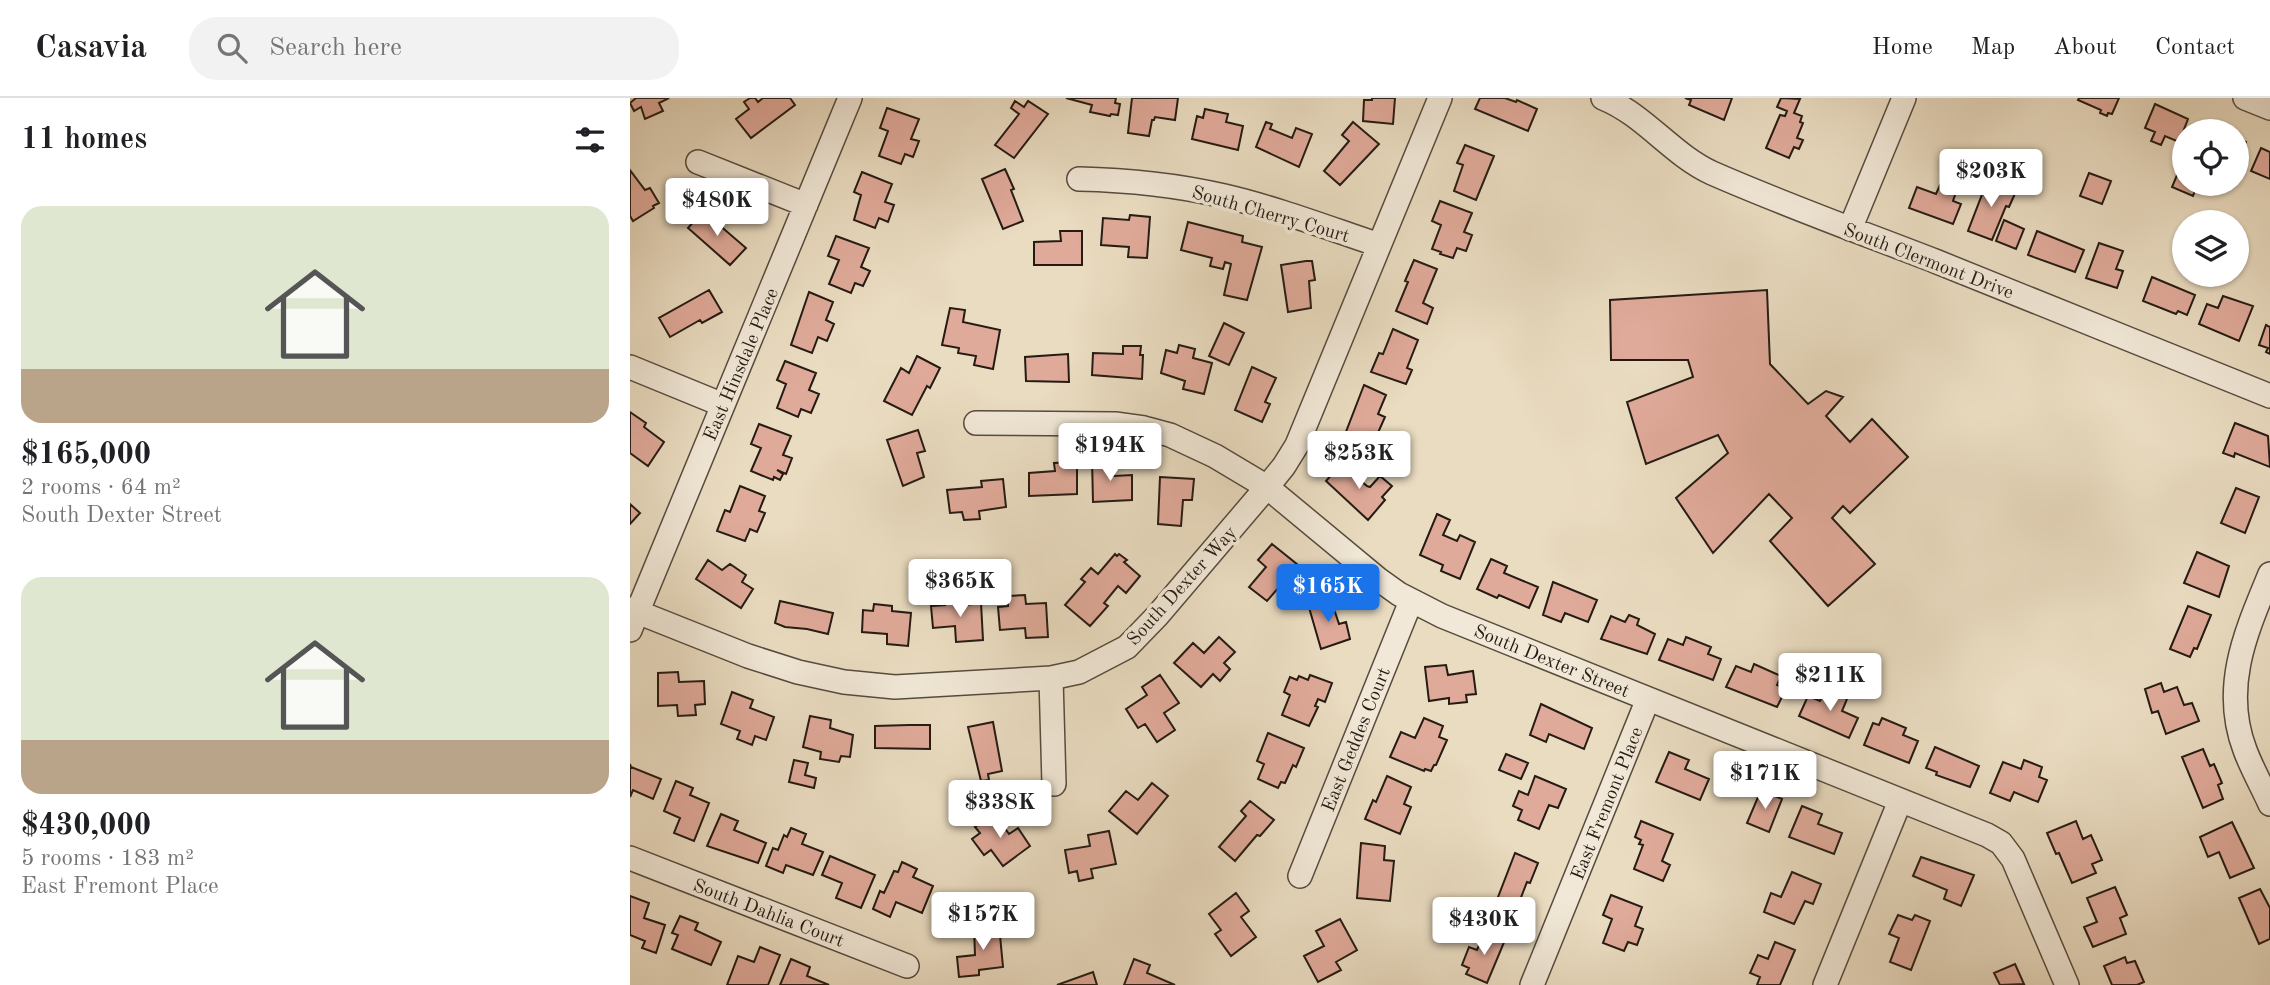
<!DOCTYPE html>
<meta charset="utf-8">
<style>
body{margin:0;font-family:"Old Standard TT",serif;background:#f2f2f2;color:#202124;height:100vh;display:flex;flex-direction:column;font-size:26px;white-space:nowrap}
*{box-sizing:border-box;margin:0}
p{font-size:23px;color:#757577}
.icon{flex:none;width:38px;height:38px;fill:none;stroke:currentColor;stroke-width:2;stroke-linecap:round;stroke-linejoin:round}
.map{position:relative;flex:1;overflow:hidden}
.sheet{display:flex;flex-direction:column;background:#fff;width:630px}
.sheet>*{flex:none}
.buttons{position:absolute;left:1542px;top:21px;display:grid;gap:14px}
.buttons a{display:grid;place-items:center;width:77px;height:77px;border-radius:50%;background:#fff;box-shadow:0 2px 5px #0004;font-size:35px}
.price{position:absolute;translate:-50% -60px;padding:0 16px;border-radius:7px;background:#fff;color:#222;font-size:23px;line-height:46px;filter:drop-shadow(0 2px 4px #0008)}
.price::after{content:'';position:absolute;left:50%;top:42px;width:21px;height:16px;margin-left:-10px;background:inherit;clip-path:polygon(0 0,100% 0,50% 100%)}
.price.active{background:#1a73e8;color:#fff}
ul{padding:0;list-style:none}
li{display:grid;align-content:center;gap:14px;height:371px;padding:0 21px}
li span{display:grid;place-items:center;height:217px;border-radius:21px;color:#555}
li>.icon{margin-inline-start:auto}
span .icon{width:126px;height:126px;fill:#fffc;stroke-width:1}
li b{font-size:30px}
h2{display:flex;justify-content:space-between;align-items:center;height:84px;padding:0 21px;font-size:30px}
header{display:flex;align-items:center;gap:42px;box-sizing:border-box;height:98px;padding:0 35px;background:#fff;border-bottom:2px solid #e0e0e0}
header strong{font-size:33px}
nav{display:flex;gap:38px;margin-inline-start:auto;font-size:24px}
.search{width:490px;height:63px;background:#f2f2f2;display:flex;align-items:center;gap:18px;box-sizing:border-box;padding:0 24px;border-radius:28px;color:#757577;font-size:26px}
main{display:flex;flex:1;min-height:0}
.map>svg:first-child{display:block}
.building{fill:#e0aa9a;stroke:#251b13;stroke-width:2}
.lines{fill:none;stroke-linecap:round;stroke-linejoin:round}
.minor-casing{stroke:#564b3e;stroke-width:26}
.minor{stroke:#f1e8d7;stroke-width:23}
.labels{text-anchor:middle;stroke-width:7;stroke-linejoin:round;paint-order:stroke}
.street-label{font-size:19px;fill:#251b13;stroke:#f1e8d7}
</style>
<header>
<strong>Casavia</strong>
<div class="search"><svg class="icon" aria-label="search" viewBox="0 0 24 24"><circle cx="10" cy="10" r="6"/><path d="M15 15l6 6"/></svg>Search here</div>
<nav><a>Home</a><a>Map</a><a>About</a><a>Contact</a></nav>
</header>
<main>
<section class="sheet">
<h2>11 homes<svg class="icon" aria-label="filters" viewBox="0 0 24 24"><path d="M4 7h16M4 17h16"/><circle cx="9" cy="7" r="2"/><circle cx="15" cy="17" r="2"/></svg></h2>
<ul>
<li><span style="background:linear-gradient(#dfe7d0 75%,#b9a48a 0)"><svg class="icon" aria-label="home" viewBox="0 0 24 24"><path d="M3 11l9-7 9 7M6 9v11h12V9"/></svg></span><div><b>$165,000</b><p>2 rooms · 64 m²</p><p>South Dexter Street</p></div></li>
<li><span style="background:linear-gradient(#dfe7d0 75%,#b9a48a 0)"><svg class="icon" aria-label="home" viewBox="0 0 24 24"><path d="M3 11l9-7 9 7M6 9v11h12V9"/></svg></span><div><b>$430,000</b><p>5 rooms · 183 m²</p><p>East Fremont Place</p></div></li>
</ul>
</section>
<div class="map">
<svg width="1640" height="887" viewBox="0 0 1640 887">
<rect width="100%" height="100%" fill="#eadcc1"/>
<filter id="stains"><feTurbulence type="fractalNoise" baseFrequency=".00286" numOctaves="4"/><feColorMatrix values="0 0 0 0 .2 0 0 0 0 .09 0 0 0 0 .02 0 0 0 .5 -.17"/></filter>
<radialGradient id="worn" r=".72"><stop offset=".6" stop-color="#630" stop-opacity="0"/><stop offset="1" stop-color="#630" stop-opacity=".3"/></radialGradient>
<!-- building -->
<path class="building" d="M6 0H39L29 5 33 13 15 21 11 9 4 13 0 5Z
M120 0H125L128 4 133 0H160L165 7 121 40 106 21 119 11 114 4Z
M436 0H486L485 5 490 6 488 17 481 16 480 18 460 14 462 7Z
M502 0H548L545 22 525 19 524 22H522L519 38 498 35Z
M742 0H765L763 26 733 23 734 2H742Z
M850 0H875L886 4 887 2 907 11 898 33 845 11Z
M1055 0H1102L1094 22 1059 7 1061 2Z
M1151 0 1170 1 1164 15 1172 18 1170 24 1173 25 1167 40 1173 42 1169 51 1164 49 1159 60 1136 50 1150 17 1155 18 1157 13 1147 9Z
M1449 0H1489L1482 16 1478 15 1477 18 1470 15 1471 12 1448 2Z
M385 3 394 9 398 3 418 16 384 60 365 47 389 16 381 10Z
M1525 6 1558 21 1549 44 1535 38 1531 47 1521 43 1525 34 1515 30Z
M257 10 289 21 281 41 289 43 283 59 275 56 271 66 249 58 258 33 250 30Z
M575 11 598 16 596 24 613 28 608 52 562 41 567 18 573 20Z
M636 24 642 26 640 31 662 40 666 30 682 36 669 69 626 49Z
M723 24 749 46 710 87 694 73 719 43 712 37Z
M1606 40 1616 44 1607 66H1606Z
M835 47 864 58 846 102 824 93 833 67 827 65Z
M1631 50 1640 54V81L1621 73Z
M1550 70 1554 71V86H1568L1563 98 1542 89Z
M375 71 384 91 381 92 393 123 373 131 352 81Z
M0 72 15 92 20 90 29 105 23 108 24 110 3 123 0 118Z
M232 74 262 86 255 104 264 107 258 124 249 120 245 130 224 122 231 97 224 94Z
M1459 75 1481 83 1472 106 1450 98Z
M1358 81 1387 91 1379 109 1376 108 1362 142 1338 133Z
M1310 87 1326 94 1323 103 1331 106 1323 126 1279 110 1287 89 1306 96Z
M810 103 842 115 834 134 842 137 836 153 827 150 823 160 810 156 811 154 802 151 811 127 802 123Z
M73 113 116 150 100 167 58 130Z
M500 117 520 119 517 160 498 159 499 149 471 147 473 120 499 122Z
M1374 122 1394 131 1386 151 1366 143Z
M558 124 613 138 612 144 632 149 617 202 594 197 601 166 595 164 593 171 580 168 582 160 551 152Z
M430 133H452V167H404V144L431 143Z
M1407 133 1454 152 1445 174 1398 157Z
M206 138 239 150 231 169 240 173 233 188 225 185 221 195 199 186 209 162 198 158Z
M1469 145 1493 153 1486 171 1493 173 1487 190 1456 180Z
M784 162 807 171 793 205 803 210 797 226 766 213 778 184 775 183Z
M676 163H682L685 182 679 183 681 210 658 214 651 167Z
M1522 179 1565 197 1557 217 1548 213 1546 216 1513 203Z
M79 192 92 214 72 225 70 222 40 239 29 220Z
M1137 192 1140 266 1178 306 1196 293 1213 299 1196 318 1220 344 1242 321 1278 359 1220 415 1213 408 1202 420 1245 466 1198 508 1140 443 1162 420 1139 396 1083 455 1046 400 1098 355 1088 337 1016 366 997 304 1063 279 1058 262H981L980 202Z
M179 194 203 204 196 222 204 226 197 243 188 239 182 255 161 247Z
M1593 198 1623 208 1609 243 1569 226 1577 206 1588 210Z
M320 210 335 212 333 224 370 232 363 271 344 267 346 258 328 255 329 250 312 247Z
M594 225 614 235 599 267 579 258Z
M1636 227 1640 229V256L1636 254 1638 250 1629 247Z
M763 231 788 242 777 270 782 272 776 286 741 274 749 255 753 256Z
M549 247 565 251 563 260 582 265 574 296 553 291 555 283 531 275 536 252 547 255Z
M493 248H511L510 257H513L512 281 462 277 463 255 493 256Z
M438 256 439 284 396 283 395 259Z
M287 258 310 270 300 290 297 288 282 317 254 303 271 270 279 275Z
M155 263 186 275 179 292 189 296 181 315 171 311 168 319 147 310 156 286 147 282Z
M622 269 646 280 635 304 640 306 632 324 605 312Z
M734 287 756 297 748 316 755 319 747 337 740 334 735 348 714 339Z
M0 314 16 325 14 329 34 344 18 368 0 355Z
M1605 325 1638 338 1640 369 1605 355 1604 359 1593 355Z
M129 326 161 338 153 357 162 360 156 376 147 372 153 376 150 382 144 379 143 382 121 373 131 350 121 346Z
M288 332 295 353 287 355 294 379 273 388 257 342Z
M462 361H483L484 378 502 377V402L463 404Z
M442 364H446L447 372V396L399 398V375L425 373 424 365Z
M711 366 737 388 740 389 750 378 762 388 752 399 755 402 738 422 696 383Z
M530 379 564 381 562 402H553L551 428 528 426Z
M373 381 376 409 349 413 350 421 334 422 332 414 320 415 317 392 352 389 351 383Z
M110 388 135 398 129 413 135 415 127 434 120 431 115 443 87 433 95 412 100 414Z
M1606 390 1629 399 1615 435 1591 425Z
M0 406 10 415 0 426Z
M807 416 820 422 813 437 827 443 830 437 845 444 830 481 811 473 813 467 790 457Z
M642 446 668 467 637 503 619 489 636 469 628 462Z
M1567 454 1599 468 1589 499 1554 485Z
M485 456 487 458 489 456 497 462 494 464 510 478 496 495 488 488 474 505 478 508 460 528 435 507 455 484 451 481 461 470 468 476Z
M861 461 877 468 874 475 908 489 899 510 869 497 867 500 847 491Z
M78 462 92 472 100 466 116 477 112 484 123 491 111 510 66 481Z
M923 484 967 502 958 524 935 515 931 524 913 517Z
M395 497 396 506 416 505 418 539 396 540 395 530 370 532 368 509 378 508V498Z
M335 499 336 507 351 505 353 542 326 544 325 528 303 530 301 508 315 507V500Z
M700 499 709 526 716 524 720 541 691 551 678 506Z
M150 503 203 515 198 536 177 531 155 529 145 525Z
M244 506 262 508V513L281 515 278 548 257 546V536L232 534 233 512 243 513Z
M1558 508 1581 517 1567 551 1564 550 1560 559 1540 551Z
M999 517 1009 521 1007 527 1025 536 1017 556 971 541 981 518 995 524Z
M589 539 605 554 594 565 600 571 590 583 583 576 571 589 544 565 563 545 574 555Z
M1056 539 1081 549 1078 556 1091 561 1083 582 1029 562 1038 541 1053 547Z
M1124 566 1151 578 1147 587 1156 591 1147 609 1096 589 1106 568 1121 574Z
M816 567 818 577 843 573 846 596 836 597 837 604 819 606V600L799 603 795 569Z
M48 574 49 584 74 583 75 606 65 607 66 617 48 618 47 607 28 608V575Z
M530 577 549 605 534 615 545 632 527 644 515 626 508 630 496 611 517 597 512 589Z
M680 577 702 585 695 604 688 601 685 608 688 609 679 628 652 617 660 597 654 594 660 579 667 582 669 578 678 582Z
M1531 585 1534 594 1547 589 1554 607 1562 605 1569 623 1536 636 1528 613 1522 615 1515 591Z
M1195 591 1217 601 1212 613 1228 620 1219 640 1169 618 1178 598 1190 603Z
M102 594 123 602 120 610 144 619 136 642 125 638 122 647 107 641 110 633 91 626Z
M911 606 962 630 954 651 919 636 916 644 900 637Z
M180 618 201 622 200 630 223 637 220 659 211 658 209 664 190 661 191 654 173 649Z
M794 620 813 628 809 639 817 642 806 667H804L801 673 795 671 794 673 760 659 771 634 785 640Z
M1252 620 1276 630 1273 637 1288 643 1279 665 1234 647 1243 625 1249 627Z
M363 624 372 673 358 676 359 682 351 683 338 629Z
M279 627H300V651L245 650V628Z
M638 635 674 650 666 669 663 667 655 685 651 684 648 690 628 681 634 666 627 663Z
M1305 649 1349 668 1340 689 1306 677 1307 674 1296 670Z
M1573 651 1580 668 1584 666 1592 685 1588 687 1593 701 1573 710 1552 659Z
M1039 654 1059 662 1055 671 1079 681 1070 702 1026 684Z
M876 656 898 665 891 681 869 672Z
M164 662 178 665 175 677 186 680 184 690 159 684Z
M1394 662 1412 669 1409 679 1417 682 1408 704 1384 694 1380 703 1360 695 1373 664 1391 671Z
M0 666 1 669 31 681 23 701 3 692 0 699Z
M757 678 781 689 774 706 781 709 770 736 735 721 743 702 746 704Z
M905 678 936 691 928 710 919 707 909 731 888 722 892 712 883 708 889 693 898 697Z
M46 683 63 690 60 697 79 705 64 743 44 735 50 720 34 713Z
M522 685 538 698 507 736 479 713 496 693 508 702Z
M1131 692 1152 701 1139 734 1117 725Z
M620 703 644 722 630 738 627 737 605 763 589 749 616 718 611 713Z
M1172 708 1192 716 1188 726 1212 735 1204 756 1159 739Z
M364 715 379 736 388 730 400 748 373 768 361 752 354 757 342 741 350 735 345 729Z
M91 716 108 723 104 732 136 745 128 765 77 748Z
M1011 723 1043 736 1032 763 1040 767 1033 783 1004 771 1013 747 1009 746 1011 742 1005 739Z
M1446 723 1453 741 1461 737 1472 762 1462 766 1466 775 1442 785 1429 755 1426 756 1417 735Z
M1602 724 1624 770 1600 780 1589 754 1578 759 1570 739Z
M161 730 176 736 172 746 193 754 183 777 156 767 153 775 136 768 143 750 148 752 154 737 157 739Z
M479 733 486 766 461 771 463 780 449 783 447 773 439 775 435 752 460 748 458 737Z
M731 745 755 748 754 762 764 763 760 803 727 800Z
M885 755 908 765 900 785 897 784 885 815 865 807Z
M200 758 245 777 231 810 206 800 212 785 192 777Z
M1291 759 1344 777 1331 808 1314 801 1317 792 1283 778Z
M272 764 287 771 283 779 303 788 292 815 266 804 260 819 243 811 250 793 254 795 264 773 268 774Z
M1162 774 1191 786 1183 806 1175 803 1164 826 1134 814 1141 795 1151 799Z
M1485 789 1497 817 1490 820 1496 836 1463 849 1454 829 1467 824 1457 800Z
M1630 791 1640 810V841L1629 846 1609 800Z
M606 795 619 813 611 819 626 839 601 858 585 836 591 832 579 816Z
M981 797 1012 809 1005 828 1013 831 1007 847 998 844 994 853 973 845 982 821 973 817Z
M0 798 19 805 14 820 35 827 26 855 12 850 15 843 0 837Z
M1268 817 1282 822 1285 817 1300 823 1281 872 1260 864 1269 840 1259 836Z
M50 818 68 825 65 832 91 844 81 867 42 851 48 837 42 835Z
M710 821 727 852 706 864 711 872 688 884 674 858 694 848 686 833Z
M369 827 373 869 349 872V877L329 879 327 859 345 857 344 829Z
M855 833 875 842 857 885 836 876 839 870 832 867 839 849 847 852Z
M1145 844 1165 852 1150 887H1127L1130 879 1120 875 1128 857 1138 861Z
M130 849 150 857 138 887H97L108 858 124 864Z
M1495 859 1497 865 1505 863 1514 884 1507 887H1482L1474 868Z
M161 861 180 869 177 878 199 887H150Z
M504 861 520 867 517 875 545 887H494Z
M1385 866 1394 886 1370 887 1364 875Z
M463 874 467 887H427Z"/>
<g class="lines">
<defs>
<path id="minor" d="M973 0C1015 17 1041 56 1082 75 1155 107 1230 134 1305 163 1417 207 1528 254 1640 298
M1615 0 1640 10
M68 64 176 107
M449 81C497 82 546 87 594 98 646 110 698 130 749 147
M1220 131 1274 0
M0 269 93 307
M346 325 485 326 514 330 540 337 585 358 637 389 748 481 769 496 812 518 1357 737 1371 745 1383 761 1437 887
M1640 476C1616 534 1591 589 1615 652 1622 671 1632 688 1640 706
M0 511 118 558 168 574 214 584 265 589 421 580 449 574 497 549 527 518 637 389 654 368 667 347 810 0
M0 532 220 0
M421 580 424 686
M0 760 277 868
M670 778 781 503
M902 887 1018 601
M1195 887 1270 703"/>
</defs>
<!-- minor casing -->
<use href="#minor" class="minor-casing"/>
<!-- minor -->
<use href="#minor" class="minor"/>
</g>
<g class="labels">
<!-- street labels -->
<g class="street-label">
<text transform="translate(641 115) rotate(16)" y="7">South Cherry Court</text>
<text transform="translate(1299 162) rotate(21)" y="7">South Clermont Drive</text>
<text transform="translate(110 266) rotate(-67)" y="7">East Hinsdale Place</text>
<text transform="translate(551 487) rotate(-48)" y="7">South Dexter Way</text>
<text transform="translate(922 562) rotate(22)" y="7">South Dexter Street</text>
<text transform="translate(725 641) rotate(-68)" y="7">East Geddes Court</text>
<text transform="translate(976 705) rotate(-68)" y="7">East Fremont Place</text>
<text transform="translate(139 814) rotate(21)" y="7">South Dahlia Court</text>
</g>
</g>
<rect width="100%" height="100%" filter="url(#stains)"/>
<rect width="100%" height="100%" fill="url(#worn)"/>
</svg>
<div class="buttons">
<a><svg class="icon" aria-label="locate" viewBox="0 0 24 24"><circle cx="12" cy="12" r="6"/><path d="M12 2v4M12 18v4M2 12h4M18 12h4"/></svg></a>
<a><svg class="icon" aria-label="layers" viewBox="0 0 24 24"><path d="M12 4l9 5-9 5-9-5zM3 14l9 5 9-5"/></svg></a>
</div>
<b class="price" style="left:1361px;top:111px">$203K</b>
<b class="price" style="left:87px;top:140px">$480K</b>
<b class="price" style="left:480px;top:385px">$194K</b>
<b class="price" style="left:729px;top:393px">$253K</b>
<b class="price" style="left:330px;top:521px">$365K</b>
<b class="price active" style="left:698px;top:526px">$165K</b>
<b class="price" style="left:1200px;top:615px">$211K</b>
<b class="price" style="left:1135px;top:713px">$171K</b>
<b class="price" style="left:370px;top:742px">$338K</b>
<b class="price" style="left:353px;top:854px">$157K</b>
<b class="price" style="left:854px;top:859px">$430K</b>
</div>
</main>
